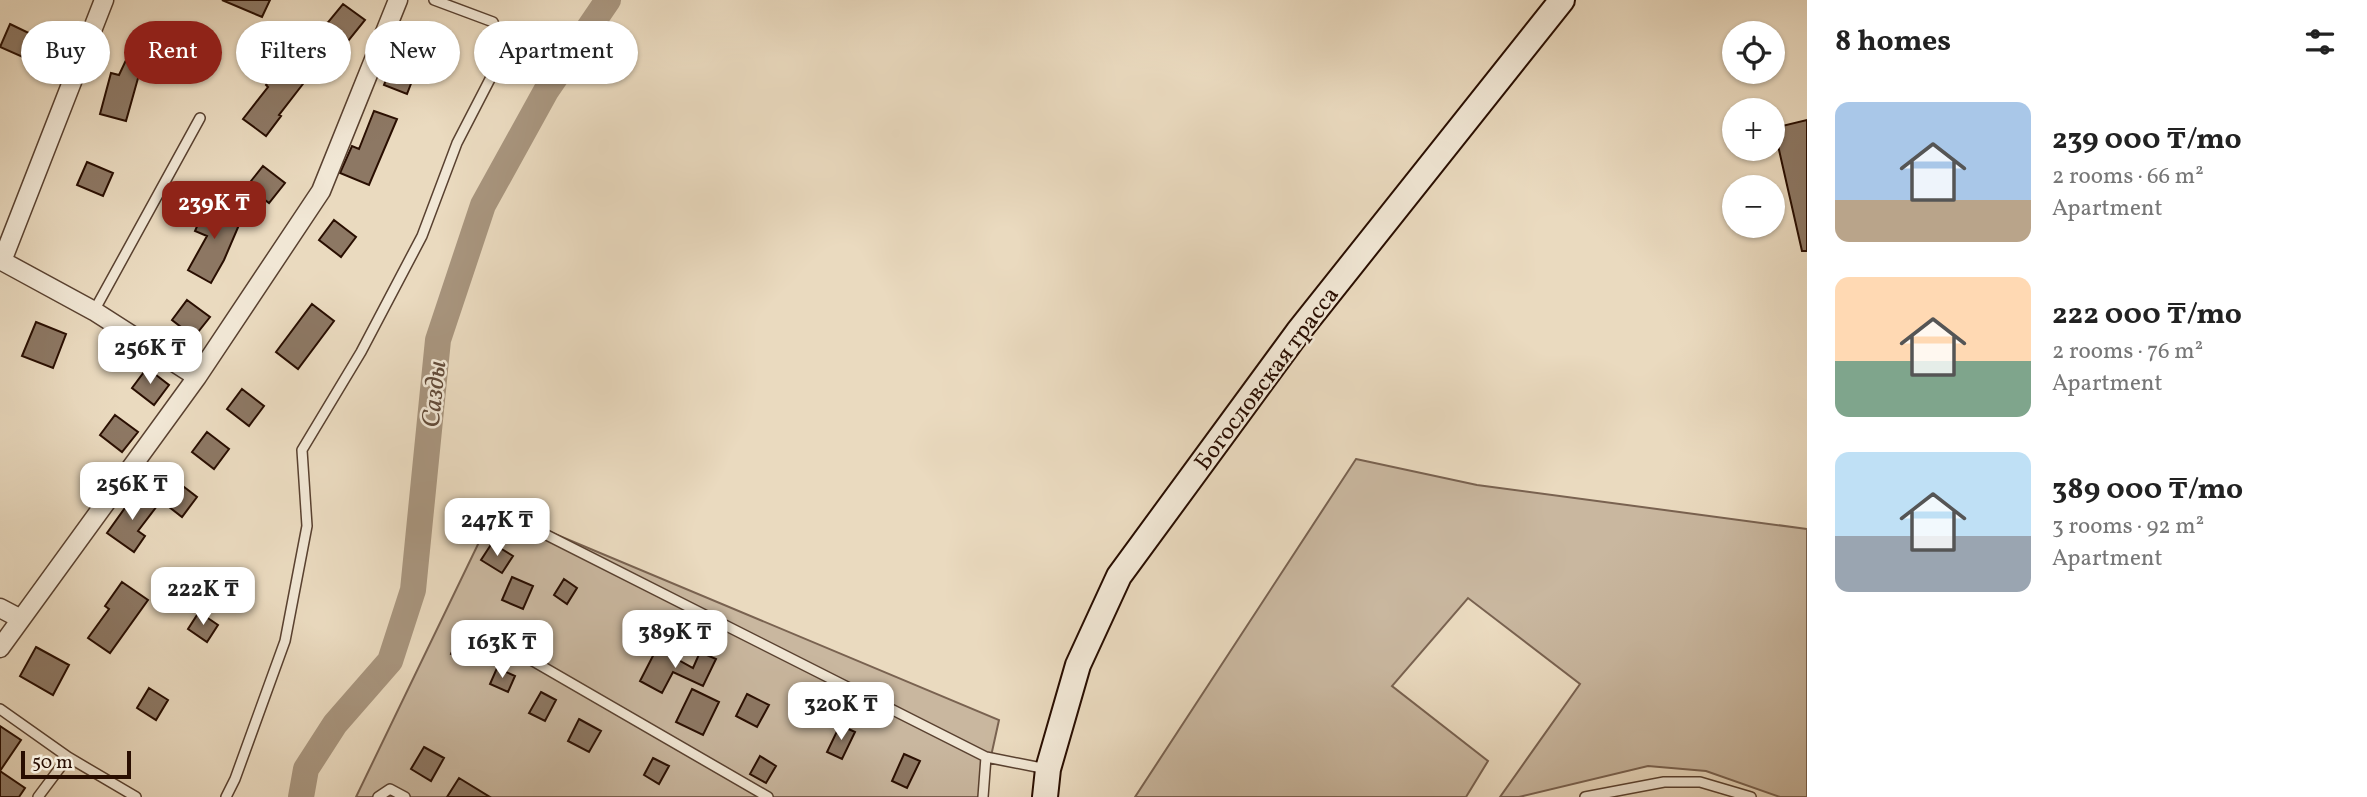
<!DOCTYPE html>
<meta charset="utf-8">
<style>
body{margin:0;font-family:Vollkorn,serif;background:#f2f2f2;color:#222;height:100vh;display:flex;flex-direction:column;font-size:26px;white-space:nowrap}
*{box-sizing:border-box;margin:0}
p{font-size:23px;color:#767676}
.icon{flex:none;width:38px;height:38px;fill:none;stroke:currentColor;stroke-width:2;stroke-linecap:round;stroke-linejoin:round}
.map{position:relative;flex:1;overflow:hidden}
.side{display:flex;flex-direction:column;background:#fff;width:560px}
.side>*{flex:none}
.top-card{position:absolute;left:21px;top:21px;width:665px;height:63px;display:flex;gap:14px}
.buttons{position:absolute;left:1722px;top:21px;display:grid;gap:14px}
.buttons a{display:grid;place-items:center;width:63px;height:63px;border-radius:50%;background:#fff;box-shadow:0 2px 5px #0004;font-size:35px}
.scale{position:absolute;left:21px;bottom:18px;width:110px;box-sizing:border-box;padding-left:7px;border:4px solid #290e01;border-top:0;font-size:19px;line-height:24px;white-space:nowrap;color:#290e01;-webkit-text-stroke:5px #f1e7d5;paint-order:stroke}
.price{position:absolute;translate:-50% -60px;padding:0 16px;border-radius:14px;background:#fff;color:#222;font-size:23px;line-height:46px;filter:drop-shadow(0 2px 4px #0008)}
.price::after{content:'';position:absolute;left:50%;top:42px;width:21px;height:16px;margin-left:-10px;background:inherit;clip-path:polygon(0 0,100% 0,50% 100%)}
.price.active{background:#8f2418;color:#fff}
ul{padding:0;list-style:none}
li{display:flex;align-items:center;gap:21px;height:175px;padding:0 28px}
li span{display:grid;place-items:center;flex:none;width:196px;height:140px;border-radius:14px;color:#555}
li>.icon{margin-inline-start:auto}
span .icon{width:84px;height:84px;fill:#fffc;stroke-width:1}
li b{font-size:30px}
h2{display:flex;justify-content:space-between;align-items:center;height:84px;padding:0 28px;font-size:30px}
.tag{padding:0 24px;border-radius:32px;background:#fff;box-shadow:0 2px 5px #0004;font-size:24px;line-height:63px}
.tag.active{background:#8f2418;color:#fff}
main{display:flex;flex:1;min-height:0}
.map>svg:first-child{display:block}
.green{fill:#c9b79f;stroke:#796250;stroke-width:2}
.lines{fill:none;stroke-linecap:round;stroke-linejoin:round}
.river{stroke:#a8957e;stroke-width:26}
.building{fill:#8d7864;stroke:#290e01;stroke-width:2}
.service-casing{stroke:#594130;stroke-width:12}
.minor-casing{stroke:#594130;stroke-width:21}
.secondary-casing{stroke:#290e01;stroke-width:28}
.service{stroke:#f1e7d5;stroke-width:9}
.minor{stroke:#f1e7d5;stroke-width:18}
.secondary{stroke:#f1e7d5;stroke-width:24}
.labels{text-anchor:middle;stroke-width:5;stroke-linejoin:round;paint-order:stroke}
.street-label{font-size:24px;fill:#290e01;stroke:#f1e7d5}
.water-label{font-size:26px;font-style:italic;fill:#624b39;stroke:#f1e7d5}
</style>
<main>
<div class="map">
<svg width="1807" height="797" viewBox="0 0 1807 797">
<rect width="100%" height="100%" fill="#eadabf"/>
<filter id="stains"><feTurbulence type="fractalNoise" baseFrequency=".00286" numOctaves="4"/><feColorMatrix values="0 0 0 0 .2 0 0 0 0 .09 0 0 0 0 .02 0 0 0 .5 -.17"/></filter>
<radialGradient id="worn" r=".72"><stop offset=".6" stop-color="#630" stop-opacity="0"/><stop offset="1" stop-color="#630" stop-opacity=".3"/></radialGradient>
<!-- green -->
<path class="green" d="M1356 459 1477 485 1807 529V797H1780L1706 771 1648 766 1519 797H1500L1580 684 1468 598 1392 686 1488 761 1466 797H1135Z
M495 509 999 720 982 797H356Z"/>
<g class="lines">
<!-- river -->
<path class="river" d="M301 797 306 769 335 724 390 661 413 590 438 340 483 205 546 91 608 0"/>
</g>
<!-- building -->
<path class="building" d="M222 0H270L262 17Z
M343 4 365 20 320 76 313 71 279 115 281 116 266 136 243 119 268 87 266 85 281 66 288 71Z
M10 24 35 36 25 58 0 47Z
M135 41 160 52 150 75 140 71 126 121 100 114 111 73 119 75Z
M394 59 417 68 407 94 384 85Z
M374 111 397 119 369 185 340 173 352 146 359 149Z
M1807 120V251H1802L1774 128Z
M87 162 113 173 103 196 77 185Z
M263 166 285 183 269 203 247 186Z
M207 203 242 218 224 260 211 283 188 270 207 236 195 231Z
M334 220 356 237 341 257 319 240Z
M187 300 210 317 194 337 172 320Z
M312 304 334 321 298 369 276 352Z
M36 322 66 334 53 368 22 356Z
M147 368 169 385 154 405 132 388Z
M242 389 264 406 249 426 227 409Z
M115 415 138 432 122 452 100 435Z
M207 432 229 449 214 469 192 452Z
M175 480 197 497 182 517 160 500Z
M137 491 157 506 138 531 145 536 134 552 107 533Z
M492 543 513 556 502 573 481 560Z
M512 577 533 586 523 609 502 600Z
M564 579 577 588 567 604 554 595Z
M122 582 148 600 110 653 88 638 109 609 105 606Z
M199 612 218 625 207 642 188 629Z
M457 639 475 646 468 662 451 654Z
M36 647 69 665 53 695 20 676Z
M657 648 693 668 700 652 716 659 703 686 673 672 662 693 640 681Z
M497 668 515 676 508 692 490 684Z
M149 688 168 700 156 720 137 708Z
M692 689 719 702 703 735 676 722Z
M541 692 556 700 545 721 529 713Z
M747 694 769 705 757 727 736 716Z
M579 719 601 731 589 752 568 741Z
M840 725 855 732 842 759 827 752Z
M0 726 21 740 0 771Z
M424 747 444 758 431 781 411 769Z
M904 754 920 761 907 788 892 781Z
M760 756 776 766 766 783 750 774Z
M653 758 669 766 659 784 644 775Z
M0 771 25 788 19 797H0Z
M459 778 490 797H447Z"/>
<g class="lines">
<defs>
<path id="service" d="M94 311 200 118
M495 509 986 757 983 797
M493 638 768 797
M0 709 68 757
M986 757 1047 769
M38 797 68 757 136 797
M226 797 235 779 285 641 307 526 302 450 361 352 422 236 457 143 505 50 493 22 434 0
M378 797 390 789 405 797
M1585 797 1664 782H1700L1751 797"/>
<path id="minor" d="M104 0 2 261 94 311 197 377
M0 608 21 619
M0 648 197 377 321 191 398 0"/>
<path id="secondary" d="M1045 797 1048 769 1078 665 1119 576 1298 332 1562 0"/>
</defs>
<!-- service casing -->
<use href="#service" class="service-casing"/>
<!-- minor casing -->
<use href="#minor" class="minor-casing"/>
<!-- secondary casing -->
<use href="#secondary" class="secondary-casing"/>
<!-- service -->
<use href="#service" class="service"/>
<!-- minor -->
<use href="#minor" class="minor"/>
<!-- secondary -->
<use href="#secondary" class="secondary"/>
</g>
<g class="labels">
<!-- street labels -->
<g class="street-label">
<text transform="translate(1266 378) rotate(-53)" y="8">Богословская трасса</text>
</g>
<!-- water labels -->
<g class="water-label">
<text transform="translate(433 394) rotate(-84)" y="9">Сазды</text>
</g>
</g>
<rect width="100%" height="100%" filter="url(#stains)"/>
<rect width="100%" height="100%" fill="url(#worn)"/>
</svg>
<div class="buttons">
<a><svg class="icon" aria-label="locate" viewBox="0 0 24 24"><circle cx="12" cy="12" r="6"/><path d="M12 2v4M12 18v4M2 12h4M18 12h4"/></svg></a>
<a>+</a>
<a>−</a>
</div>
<div class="scale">50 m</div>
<b class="price active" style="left:214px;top:241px">239K ₸</b>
<b class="price" style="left:150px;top:386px">256K ₸</b>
<b class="price" style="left:132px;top:522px">256K ₸</b>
<b class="price" style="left:497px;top:558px">247K ₸</b>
<b class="price" style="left:203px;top:627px">222K ₸</b>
<b class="price" style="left:675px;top:670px">389K ₸</b>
<b class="price" style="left:502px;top:680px">163K ₸</b>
<b class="price" style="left:841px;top:742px">320K ₸</b>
<div class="top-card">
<a class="tag">Buy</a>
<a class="tag active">Rent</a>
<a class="tag">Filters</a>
<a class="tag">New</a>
<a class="tag">Apartment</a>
</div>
</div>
<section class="side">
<h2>8 homes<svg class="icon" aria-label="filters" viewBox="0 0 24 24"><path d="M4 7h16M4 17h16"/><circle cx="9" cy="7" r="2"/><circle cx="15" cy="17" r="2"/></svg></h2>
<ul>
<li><span style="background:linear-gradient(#a9c7e8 70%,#b9a48a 0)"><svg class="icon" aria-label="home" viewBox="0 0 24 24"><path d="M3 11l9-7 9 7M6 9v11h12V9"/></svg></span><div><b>239 000 ₸/mo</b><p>2 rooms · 66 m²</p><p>Apartment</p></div></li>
<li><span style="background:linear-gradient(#ffd9b3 60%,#7fa58c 0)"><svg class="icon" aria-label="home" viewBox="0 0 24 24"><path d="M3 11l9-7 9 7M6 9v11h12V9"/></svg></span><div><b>222 000 ₸/mo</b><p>2 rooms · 76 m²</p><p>Apartment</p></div></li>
<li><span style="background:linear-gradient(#bfe0f5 60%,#9aa5b1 0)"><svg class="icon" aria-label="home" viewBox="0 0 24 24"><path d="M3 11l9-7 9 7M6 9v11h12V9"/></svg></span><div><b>389 000 ₸/mo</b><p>3 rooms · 92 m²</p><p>Apartment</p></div></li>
</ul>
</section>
</main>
